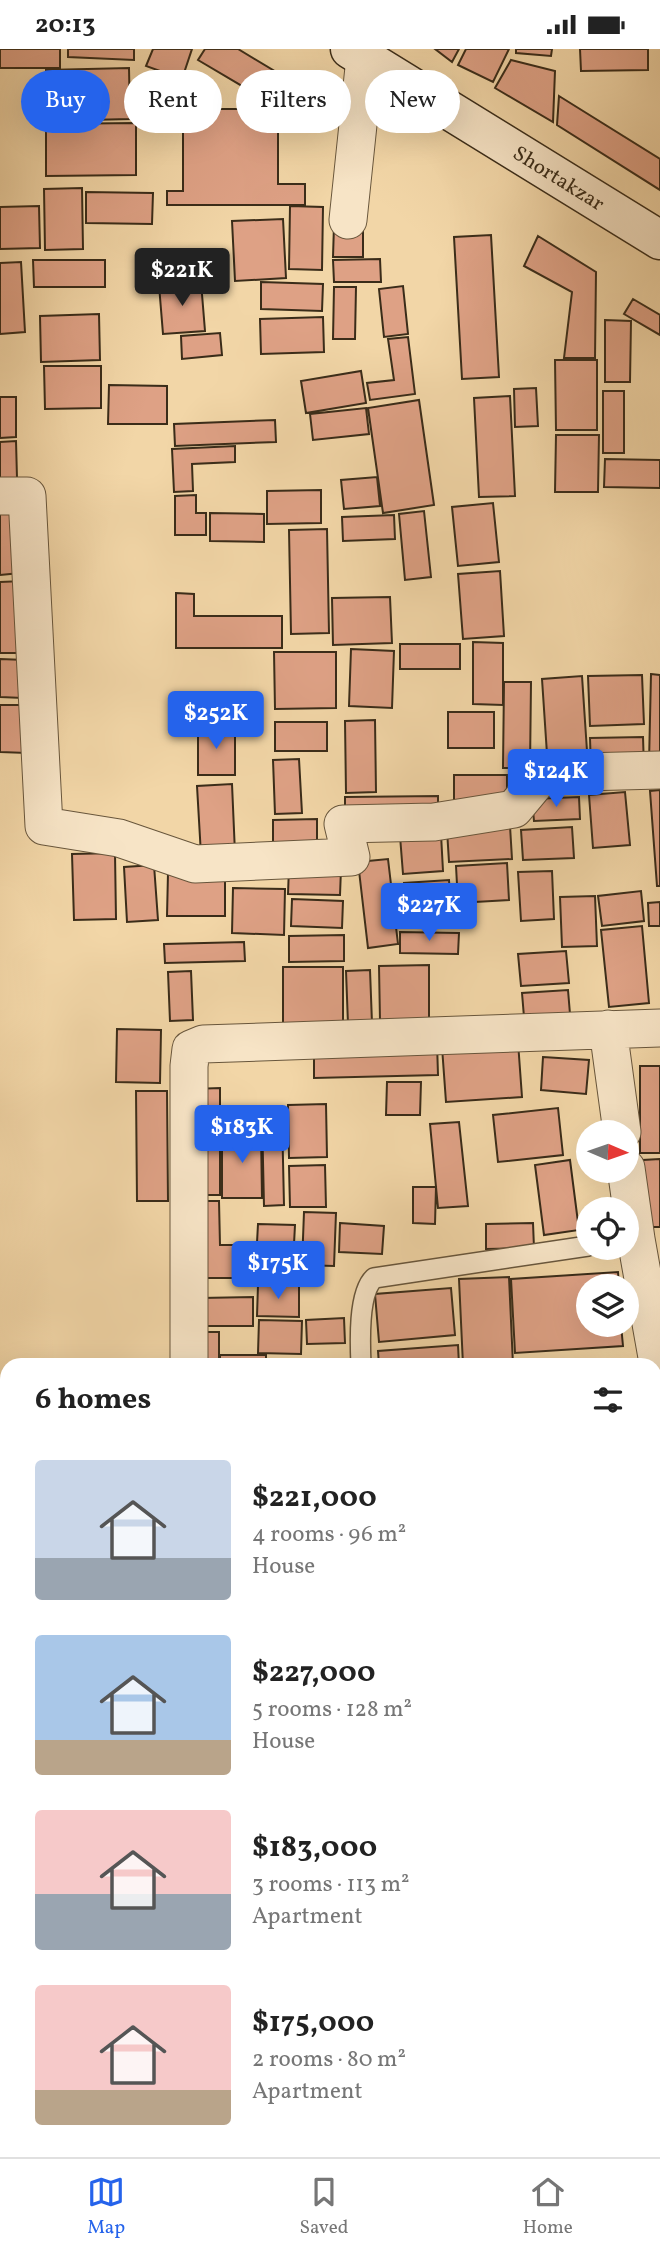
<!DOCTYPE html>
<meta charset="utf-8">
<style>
body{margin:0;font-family:Vollkorn,serif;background:#f2f2f2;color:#222;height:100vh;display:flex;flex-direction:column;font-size:26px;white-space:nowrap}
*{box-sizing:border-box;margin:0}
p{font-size:23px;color:#767676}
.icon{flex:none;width:38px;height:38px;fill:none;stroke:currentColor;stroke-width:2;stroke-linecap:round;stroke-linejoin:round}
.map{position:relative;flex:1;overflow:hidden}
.details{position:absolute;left:0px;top:1309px;width:662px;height:800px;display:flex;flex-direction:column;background:#fff;border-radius:21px 21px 0 0;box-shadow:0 7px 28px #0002}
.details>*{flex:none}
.guide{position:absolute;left:21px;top:21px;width:620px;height:63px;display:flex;gap:14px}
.needle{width:46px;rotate:92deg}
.tools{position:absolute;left:576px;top:1071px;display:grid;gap:14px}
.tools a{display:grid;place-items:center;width:63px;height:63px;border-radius:50%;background:#fff;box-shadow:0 7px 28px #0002;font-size:35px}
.price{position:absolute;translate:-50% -60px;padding:0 16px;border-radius:7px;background:#2563eb;color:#fff;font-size:23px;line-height:46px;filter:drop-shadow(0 2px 4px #0008)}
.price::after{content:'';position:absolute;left:50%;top:42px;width:21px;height:16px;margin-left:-10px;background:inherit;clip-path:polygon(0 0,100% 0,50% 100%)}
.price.active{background:#222;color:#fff}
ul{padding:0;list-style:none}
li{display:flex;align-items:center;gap:21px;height:175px;padding:0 35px}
li span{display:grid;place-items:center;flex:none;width:196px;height:140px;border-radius:7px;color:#555}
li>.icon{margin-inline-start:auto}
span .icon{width:84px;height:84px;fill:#fffc;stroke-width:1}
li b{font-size:30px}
h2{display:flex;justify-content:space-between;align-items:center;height:84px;padding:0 35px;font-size:30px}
.pill{padding:0 24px;border-radius:32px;background:#fff;box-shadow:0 7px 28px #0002;font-size:24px;line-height:63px}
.pill.active{background:#2563eb;color:#fff}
.status{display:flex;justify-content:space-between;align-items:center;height:49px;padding:0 35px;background:#fff;direction:ltr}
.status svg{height:19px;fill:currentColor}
.menu{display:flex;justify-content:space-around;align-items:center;height:98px;border-top:2px solid #e0e0e0;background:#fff;font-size:19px;color:#767676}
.menu a{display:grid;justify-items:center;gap:4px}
.menu .active{color:#2563eb}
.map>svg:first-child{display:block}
.building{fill:#dea185;stroke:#3a2c19;stroke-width:2}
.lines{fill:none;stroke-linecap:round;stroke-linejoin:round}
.lane-casing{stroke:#68563c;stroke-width:22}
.street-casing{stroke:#68563c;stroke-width:39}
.secondary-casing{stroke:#3a2c19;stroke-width:41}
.lane{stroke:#f7e4c6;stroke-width:19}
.street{stroke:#f7e4c6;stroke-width:37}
.secondary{stroke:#f7e4c6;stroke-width:38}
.labels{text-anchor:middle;stroke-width:7;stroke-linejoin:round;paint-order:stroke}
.street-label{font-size:21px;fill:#3a2c19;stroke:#f7e4c6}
</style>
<div class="status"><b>20:13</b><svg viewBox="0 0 49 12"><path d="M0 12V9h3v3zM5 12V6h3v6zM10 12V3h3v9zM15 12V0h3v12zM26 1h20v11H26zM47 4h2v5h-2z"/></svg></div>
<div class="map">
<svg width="660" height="2108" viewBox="0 0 660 2108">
<rect width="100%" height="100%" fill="#f2d6a7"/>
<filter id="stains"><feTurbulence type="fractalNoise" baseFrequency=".00286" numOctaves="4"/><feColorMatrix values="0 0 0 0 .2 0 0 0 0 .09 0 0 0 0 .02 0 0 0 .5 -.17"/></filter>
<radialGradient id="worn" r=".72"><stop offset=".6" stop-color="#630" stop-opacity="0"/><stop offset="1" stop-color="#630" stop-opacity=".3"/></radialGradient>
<!-- building -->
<path class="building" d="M0 0H60V19H0Z
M68 0H134V11L68 8Z
M153 0H192L182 30 146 17Z
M205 0H238L323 51 308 76 198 11Z
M435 0H459L452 13Z
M466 0H509L493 33 458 16Z
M516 0H552L551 7 516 4Z
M580 0H648V21L581 22Z
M511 11 555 22 553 73 495 39Z
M129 19 130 70 47 72 46 21Z
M559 47 660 110V141L557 76Z
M183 60H278V135H305V156H167V142H183Z
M136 74V126L46 127V75Z
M82 139 83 200 45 201 44 140Z
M86 143 153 144 152 175 86 174Z
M39 157 40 199 0 200V158Z
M290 157 323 158 322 221 289 220Z
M283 170 286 229 235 232 232 172Z
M334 176H363V208H333Z
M491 186 499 328 462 330 454 188Z
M538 187 596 223 595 309H564L572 243 524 217Z
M380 210 381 233H334L333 211Z
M33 211H105V238H34Z
M21 213 25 283 0 285V214Z
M201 233 205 282 163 285 159 236Z
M261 233 323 235 322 262 261 260Z
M403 237 408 285 384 288 379 240Z
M334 238H356L355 290H333Z
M633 250 660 266V286L624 265Z
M99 265 100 311 41 313 40 267Z
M323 268 324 303 261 305 260 270Z
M605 271 631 272 630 333H605Z
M220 284 222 306 182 310 181 287Z
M408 288 415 345 370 351 367 334 394 331 388 290Z
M555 311H597V381H556Z
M44 317H101V359L45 360Z
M361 322 366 354 306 364 301 332Z
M109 336 167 337V375H108Z
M536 339 538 377 515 378 514 340Z
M603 342H624V404H603Z
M510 347 515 447 479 448 474 349Z
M0 348H16V388L0 389Z
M419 351 434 456 383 464 368 359Z
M366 359 369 385 313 391 310 365Z
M275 371 276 393 175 397 174 375Z
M556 386H599L598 443H555Z
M16 392 17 429 0 430V393Z
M235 397V413L192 415 193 442 174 443 172 400Z
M605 410 660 411V439L604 438Z
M377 428 380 457 344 460 341 431Z
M321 441V474L267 475V442Z
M196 446V464H206V486H175V447Z
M14 454 20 524 0 526V455Z
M493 454 499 513 458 517 452 458Z
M424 462 431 528 405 531 399 465Z
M210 464 264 465V493L210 492Z
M394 466 395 490 343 492 342 468Z
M327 480 329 584 291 585 289 481Z
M500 522 504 587 463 590 458 525Z
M23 532 25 604H0V533Z
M176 544 194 545V567H282V599H176Z
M390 548 392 594 333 596 332 549Z
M473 593 503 594V656L473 655Z
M400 595H460V620H400Z
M351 600 394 602 392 659 349 657Z
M274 603H336V659L275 660Z
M0 610 25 611 23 649 0 648Z
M651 625 660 626V714H649Z
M642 626 644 675 590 677 588 627Z
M582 627 588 717 548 720 542 630Z
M504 633H531L530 719H503Z
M0 656H27V704L0 703Z
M448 663H494V699H448Z
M375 671 376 743 346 744 345 672Z
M275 673H327V702H275Z
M198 678H235V726H198Z
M643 688 644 719 591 720 590 689Z
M299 710 302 764 275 765 273 711Z
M454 726H507V755H454Z
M232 735 235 804 201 806 197 737Z
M660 741V837H657L650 742Z
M625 743 630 796 593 799 589 746Z
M438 747V766L345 767V748Z
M579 748 580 770 534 772 532 750Z
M317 770V804H273V771Z
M510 777 512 810 449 813 447 781Z
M572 778 574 809 523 811 521 781Z
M441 785 443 822 403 825 400 787Z
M115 804 116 870 74 871 72 805Z
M388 810 398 895 368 899 358 813Z
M507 814 509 851 458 854 456 817Z
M154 816 158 871 127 873 124 818Z
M289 818 341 820 340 846 288 845Z
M552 822 554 870 521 872 518 823Z
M168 824H225V867H167Z
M449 831 452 874 407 877 404 834Z
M233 839 285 840 284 886 232 884Z
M641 842 644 872 602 877 598 847Z
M595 847 597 897 562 898 560 848Z
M292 850 343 852 342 879 291 877Z
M660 853V877H649L648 854Z
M642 877 649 954 609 958 601 881Z
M400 883 459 884 458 905 400 904Z
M344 886V912L289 913V887Z
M244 893 245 912 165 914 164 895Z
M566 902 569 934 521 937 518 905Z
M429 916V970L380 971 379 917Z
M283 918H343V982L283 981Z
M370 921 372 974 348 975 346 922Z
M191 922 193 971 170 972 168 923Z
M568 941 570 965 524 968 522 944Z
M117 980 161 981 160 1034 116 1033Z
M518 993 522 1048 446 1053 442 998Z
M437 994 438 1026 314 1029V997Z
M543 1008 589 1011 586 1045 541 1041Z
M640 1017H660V1104H640Z
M387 1033H421L420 1066H386Z
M220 1039V1146H193V1040Z
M136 1042H167L168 1152H137Z
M326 1055 327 1108 289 1109 288 1056Z
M558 1059 563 1106 498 1113 493 1066Z
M282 1067 284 1156 264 1157 262 1068Z
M459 1073 468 1157 438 1159 430 1075Z
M222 1083H261L262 1149H222Z
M660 1110V1178H644L643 1111Z
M570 1111 579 1181 544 1186 535 1116Z
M325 1116 326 1158H290L289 1117Z
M413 1138H436L435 1175 413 1174Z
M198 1152H219L220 1196H236V1229H198Z
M304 1163 336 1164 334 1217 302 1216Z
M340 1174 384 1177 382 1205 339 1203Z
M533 1174 534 1199 486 1200V1175Z
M258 1175 295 1176 292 1233 255 1231Z
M618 1223 619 1237H588V1276H621L623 1297 515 1304 511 1230Z
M509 1228 513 1316H463L459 1230Z
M258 1236 299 1237V1268L257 1267Z
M451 1239 455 1286 379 1293 375 1245Z
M253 1248V1277H201V1249Z
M344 1269 345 1294 307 1295 306 1271Z
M259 1271 302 1272 301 1305 258 1304Z
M201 1283H219V1316H200Z
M458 1296 459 1316H379L378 1302Z
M220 1306H266V1316H220Z
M660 1525V1591H654V1526Z
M7 1852V1969H0V1853Z
M7 1989V2063H0V1990Z"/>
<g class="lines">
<defs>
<path id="lane" d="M361 1316C360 1294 358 1244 374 1229L588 1197"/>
<path id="street" d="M348 171 365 9
M0 447H27L44 777 119 789 195 815 351 808 343 775 434 773 514 760 544 724 660 721
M608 980 622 1083
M626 1119 636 1190 660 1325
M189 1316V1017L191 1000 203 995 660 979
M0 1349H7
M654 1458 660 1457
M0 1552 7 1551
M654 1688H660
M654 1742 660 1743
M430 2102 431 2108"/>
<path id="secondary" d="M350 0 660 191"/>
</defs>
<!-- lane casing -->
<use href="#lane" class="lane-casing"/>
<!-- street casing -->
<use href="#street" class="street-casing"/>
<!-- secondary casing -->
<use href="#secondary" class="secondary-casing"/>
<!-- lane -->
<use href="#lane" class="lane"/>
<!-- street -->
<use href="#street" class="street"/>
<!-- secondary -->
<use href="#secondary" class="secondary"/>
</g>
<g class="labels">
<!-- street labels -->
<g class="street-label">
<text transform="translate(559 129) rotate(32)" y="7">Shortakzar</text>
</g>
</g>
<rect width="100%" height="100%" filter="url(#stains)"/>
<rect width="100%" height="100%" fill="url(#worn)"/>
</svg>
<div class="tools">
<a><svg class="needle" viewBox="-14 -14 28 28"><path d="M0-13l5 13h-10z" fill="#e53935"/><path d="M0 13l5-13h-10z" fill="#767676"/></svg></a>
<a><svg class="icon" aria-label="locate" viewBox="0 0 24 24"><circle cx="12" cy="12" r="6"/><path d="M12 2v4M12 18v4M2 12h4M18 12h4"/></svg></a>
<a><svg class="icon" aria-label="layers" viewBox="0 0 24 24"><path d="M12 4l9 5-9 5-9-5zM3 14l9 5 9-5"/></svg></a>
</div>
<b class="price active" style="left:182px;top:259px">$221K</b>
<b class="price" style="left:216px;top:702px">$252K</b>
<b class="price" style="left:556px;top:760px">$124K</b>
<b class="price" style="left:429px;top:894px">$227K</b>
<b class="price" style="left:242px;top:1116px">$183K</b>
<b class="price" style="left:278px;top:1252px">$175K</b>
<div class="guide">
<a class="pill active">Buy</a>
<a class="pill">Rent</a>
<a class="pill">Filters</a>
<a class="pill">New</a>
</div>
<section class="details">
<h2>6 homes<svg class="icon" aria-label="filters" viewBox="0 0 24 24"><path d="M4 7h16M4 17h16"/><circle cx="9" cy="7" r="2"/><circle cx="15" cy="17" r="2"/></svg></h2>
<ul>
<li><span style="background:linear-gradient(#c9d6e8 70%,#9aa5b1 0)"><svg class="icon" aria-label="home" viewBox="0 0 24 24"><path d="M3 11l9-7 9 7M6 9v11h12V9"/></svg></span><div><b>$221,000</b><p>4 rooms · 96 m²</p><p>House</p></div></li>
<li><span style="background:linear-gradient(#a9c7e8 75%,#b9a48a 0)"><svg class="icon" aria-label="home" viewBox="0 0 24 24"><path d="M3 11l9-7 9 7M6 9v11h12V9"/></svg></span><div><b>$227,000</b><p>5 rooms · 128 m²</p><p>House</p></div></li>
<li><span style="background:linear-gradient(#f6c9c9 60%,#9aa5b1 0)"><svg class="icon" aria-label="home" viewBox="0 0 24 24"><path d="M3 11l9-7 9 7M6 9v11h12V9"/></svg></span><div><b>$183,000</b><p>3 rooms · 113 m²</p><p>Apartment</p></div></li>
<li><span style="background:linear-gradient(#f6c9c9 75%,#b9a48a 0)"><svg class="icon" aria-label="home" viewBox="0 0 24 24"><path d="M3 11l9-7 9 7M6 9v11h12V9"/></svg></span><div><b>$175,000</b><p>2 rooms · 80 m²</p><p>Apartment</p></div></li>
</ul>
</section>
</div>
<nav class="menu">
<a class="active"><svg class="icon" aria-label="map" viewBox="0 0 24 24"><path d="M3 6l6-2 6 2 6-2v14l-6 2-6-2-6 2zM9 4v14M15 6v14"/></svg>Map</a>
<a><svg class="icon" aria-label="saved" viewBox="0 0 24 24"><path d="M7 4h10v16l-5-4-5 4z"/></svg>Saved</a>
<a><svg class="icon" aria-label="home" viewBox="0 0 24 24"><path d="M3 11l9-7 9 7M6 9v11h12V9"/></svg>Home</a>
</nav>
